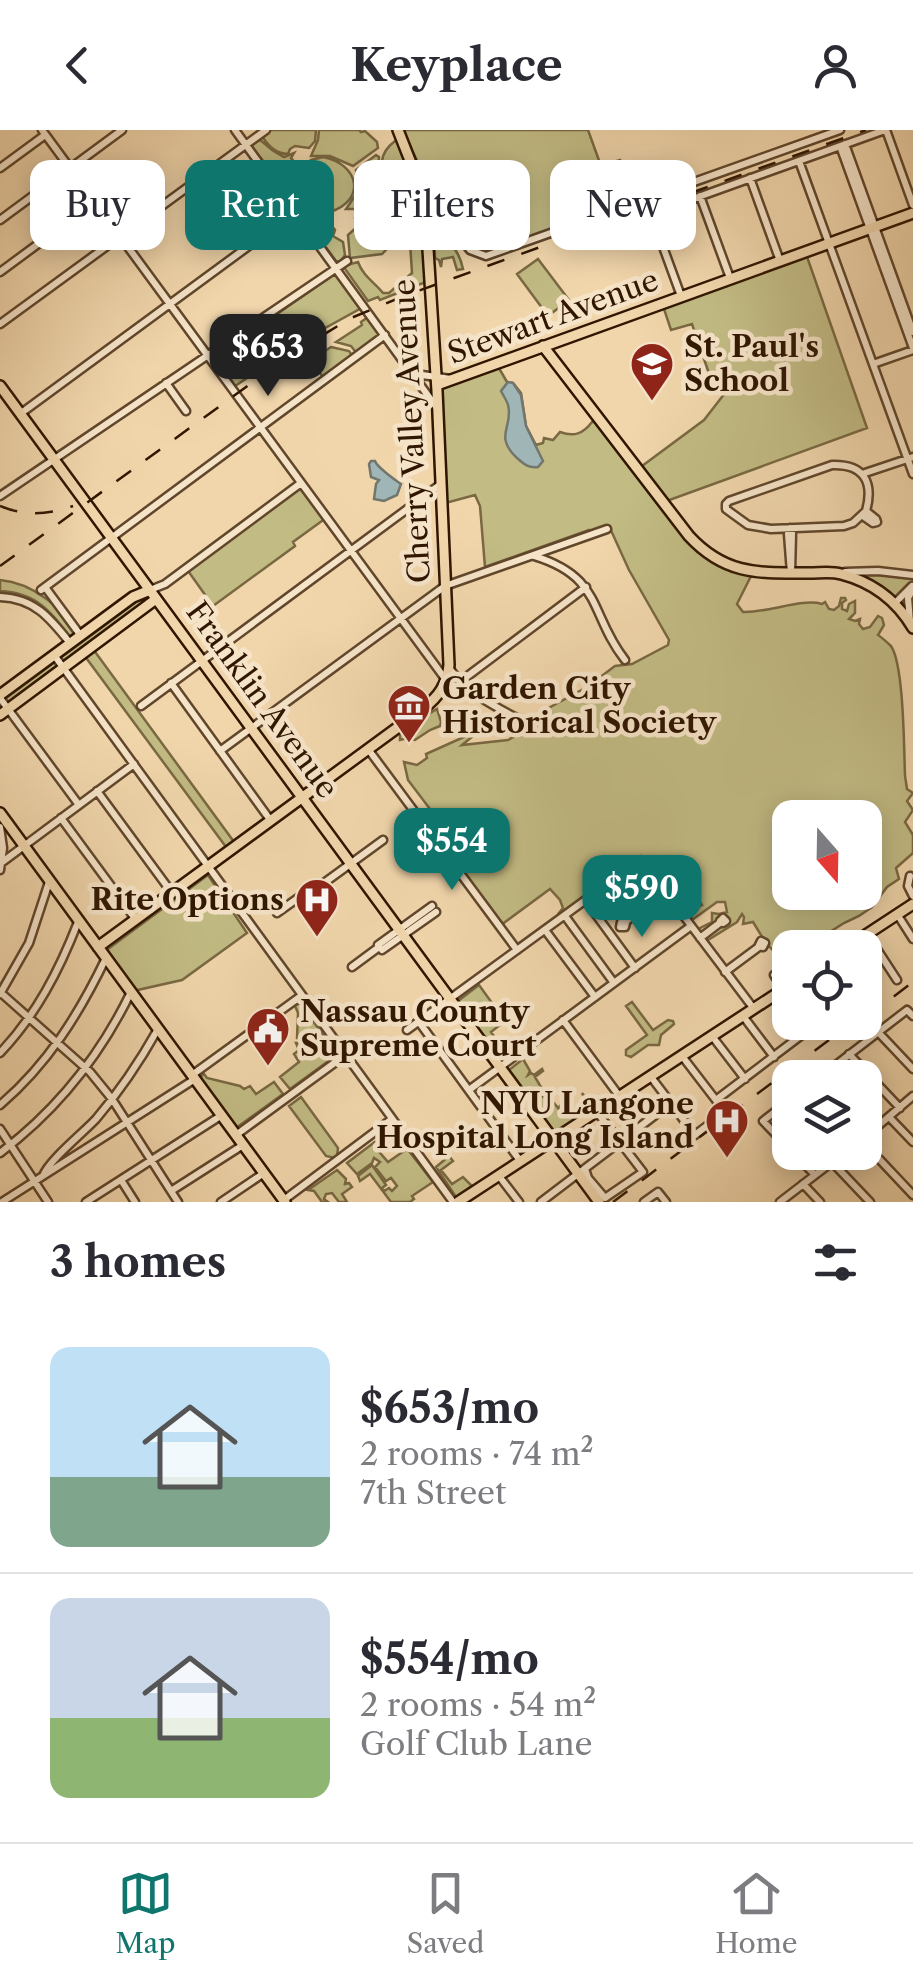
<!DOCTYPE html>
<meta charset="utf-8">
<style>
body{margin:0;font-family:"Libre Caslon Text",serif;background:#f7f7f7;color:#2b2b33;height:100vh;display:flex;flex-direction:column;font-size:38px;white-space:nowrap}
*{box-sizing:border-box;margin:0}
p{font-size:32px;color:#7c7c81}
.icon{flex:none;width:55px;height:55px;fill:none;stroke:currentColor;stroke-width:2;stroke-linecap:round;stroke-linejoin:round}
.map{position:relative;height:1072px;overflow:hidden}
.sheet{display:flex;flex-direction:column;background:#fff;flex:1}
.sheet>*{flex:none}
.top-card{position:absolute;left:30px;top:30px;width:855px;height:90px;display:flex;gap:20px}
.needle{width:65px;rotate:160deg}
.controls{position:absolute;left:772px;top:670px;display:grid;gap:20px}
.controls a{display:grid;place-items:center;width:110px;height:110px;border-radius:20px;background:#fff;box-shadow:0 5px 25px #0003;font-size:50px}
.price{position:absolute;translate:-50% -85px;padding:0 22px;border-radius:20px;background:#0f766e;color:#fff;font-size:32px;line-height:65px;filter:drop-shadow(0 2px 5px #0008)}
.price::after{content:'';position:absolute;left:50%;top:60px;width:30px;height:22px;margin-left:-15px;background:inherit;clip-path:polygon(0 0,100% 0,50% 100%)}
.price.on{background:#222;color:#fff}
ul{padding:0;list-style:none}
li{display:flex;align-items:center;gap:30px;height:250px;padding:0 50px}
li+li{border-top:2px solid #e1e1e2}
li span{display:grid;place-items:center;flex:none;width:280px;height:200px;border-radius:20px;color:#555}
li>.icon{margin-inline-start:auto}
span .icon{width:120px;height:120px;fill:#fffc;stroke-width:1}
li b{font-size:42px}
h2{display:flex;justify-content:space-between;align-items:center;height:120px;padding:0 50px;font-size:42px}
.chip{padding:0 35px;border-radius:20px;background:#fff;box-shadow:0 5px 25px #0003;font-size:35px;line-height:90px}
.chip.on{background:#0f766e;color:#fff}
header{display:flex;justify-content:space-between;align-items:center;height:130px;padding:0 50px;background:#fff;font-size:45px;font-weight:700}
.tabs{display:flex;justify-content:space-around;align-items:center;height:140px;border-top:2px solid #e1e1e2;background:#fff;font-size:28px;color:#7c7c81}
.tabs a{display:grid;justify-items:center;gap:5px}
.tabs .on{color:#0f766e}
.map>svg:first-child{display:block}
.green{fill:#c2bb84;stroke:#796842;stroke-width:2.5;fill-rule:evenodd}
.water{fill:#a0b6b6;stroke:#73766d;stroke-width:2.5}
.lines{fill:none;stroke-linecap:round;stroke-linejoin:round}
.minor-casing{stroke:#60462b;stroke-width:11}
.major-casing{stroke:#301600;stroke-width:14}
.minor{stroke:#f6e4c9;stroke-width:6}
.major{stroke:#f1d6ac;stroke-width:9}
.rail{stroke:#301600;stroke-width:2.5;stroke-dasharray:18 18;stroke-linecap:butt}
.labels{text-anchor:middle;stroke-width:9;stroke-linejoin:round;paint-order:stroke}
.street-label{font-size:30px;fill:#301600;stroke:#f6e4c9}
.poi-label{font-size:30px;font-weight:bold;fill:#301600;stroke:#f6e4c9;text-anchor:start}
</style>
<header><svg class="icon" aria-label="back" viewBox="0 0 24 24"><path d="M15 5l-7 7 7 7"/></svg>Keyplace<svg class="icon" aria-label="person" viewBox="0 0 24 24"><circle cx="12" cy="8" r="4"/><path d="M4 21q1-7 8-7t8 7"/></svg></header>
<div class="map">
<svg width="913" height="1072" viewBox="0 0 913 1072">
<rect width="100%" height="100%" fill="#f1d6ac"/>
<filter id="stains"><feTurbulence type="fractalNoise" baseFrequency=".002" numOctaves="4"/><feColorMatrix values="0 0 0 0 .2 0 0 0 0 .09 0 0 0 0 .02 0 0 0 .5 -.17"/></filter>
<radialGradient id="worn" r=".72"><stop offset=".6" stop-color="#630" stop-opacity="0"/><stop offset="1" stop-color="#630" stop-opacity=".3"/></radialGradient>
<!-- green -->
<path class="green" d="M270 0H316L315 11 309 18 295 16 290 19 288 24C277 24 268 16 262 6Z
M319 0H359L361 2 365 1 377 12 378 18 353 36 330 26H311L318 10Z
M403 0H588L601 36 620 30 637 73 491 124C451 106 420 39 403 0Z
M259 9 272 20 284 27 294 23 291 28 297 35 300 33 280 53 252 17 253 13Z
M395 11H398L418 59 422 85C411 100 392 101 379 90 381 87 387 80 388 75 395 54 366 33 395 11Z
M376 25 379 27 378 48 358 52 356 40Z
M323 27C359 34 367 70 330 82L310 73 297 77 281 56 311 30Z
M366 53H374L382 57 385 72 378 84 356 92 355 88 359 84 358 79H346L361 57Z
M306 78 324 84 325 94 332 96 335 100 333 106 343 112 345 125 340 132 336 131 300 82Z
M370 93 398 101 401 104 382 124 350 128 348 105 358 96Z
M420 96 423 100 426 154 423 153 380 170 378 167 368 171 343 136 358 132C363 146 374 152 383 163H389L412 143 410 112 405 107Z
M443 96 448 103 445 108 440 107 439 110C454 112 460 125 463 139L457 140 453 127 442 129 441 137 439 130 435 128 434 99H438Z
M805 121 867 298 664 372 638 339 704 290 732 254 730 248 727 253 714 258 692 194 671 200 662 173Z
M538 129 569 170 548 186 517 144Z
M340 140 365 176 307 208 304 205 297 209 299 213 235 256 215 227Z
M371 185 386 205 358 225 351 216 336 212 362 195 361 192Z
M331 217 349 221 354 228 325 250 314 235 317 226Z
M496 233 507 252 513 253 521 263 526 296 536 315 543 313 544 308 553 310 560 302C574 307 583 304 592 292H596L673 394 697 416 752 444 737 474 743 482C768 483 802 468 822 474L825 472 829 479 834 480 839 476 841 468H845L846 470 842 473V479L847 481 849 474 855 471V483L849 489 855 491 860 489 859 494 863 499 870 497 878 486 882 488 884 495 878 505C880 506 889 514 891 516 904 535 904 620 905 646L907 659 913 663 907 671 913 680 905 692 913 705V723L896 738 899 749 887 757 872 777 859 786 844 793 806 817 790 818V828L784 832 766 813 753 792 743 794 744 787 742 784 737 792 708 810H703L698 799 712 792V783L719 784 727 782 725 772H717L692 790 691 781 702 775 695 764 699 754 696 744 667 762 641 726 562 784 559 783 563 778 560 770 550 759 501 795 422 689 424 682 430 679 408 650 404 632 417 635 427 628 426 624 464 607 469 601 473 606 462 615 508 610 522 602 545 580 587 557 615 536 632 534 668 515 669 510 629 440 609 396 591 402 589 400 485 437 480 376 475 365 442 374 437 252ZM790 688H865V762H790Z
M301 353 326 388 293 412 295 416 213 476 186 438Z
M857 443 913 446V454L895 471 854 447Z
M0 450C35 453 61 479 82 504L144 461 153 467 93 519 237 716 229 721 84 525 0 585V565L73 511C53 483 36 462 0 461Z
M437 579 441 592 440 596 430 600 415 610 408 608 400 610V601Z
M208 745 247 803 182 850 133 861 104 822Z
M479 855 505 891 491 902 498 912 492 918 458 871Z
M632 872 653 900 668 890 673 891 674 894 661 905 659 915H648L631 927 626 925V920L647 905 626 876Z
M299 873 338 924 290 959 280 947 299 932 294 924 299 920 296 913H302L301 908H297L298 883 295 876Z
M523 929 530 941 528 945 531 943 534 945 542 939 543 941 535 947 541 957 538 959 544 968H550L558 978 563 973H567L559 980 563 986 573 980 576 984 574 979 586 971 582 963 590 974 594 972 596 976 557 1001 553 1000 509 940Z
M204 944 207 948 240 956 244 959 250 956 256 964 274 952 283 964 236 998 200 947Z
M301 967 338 1018 337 1026 335 1028 326 1026 289 976Z
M376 1011 378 1014 375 1017 388 1032 404 1021 402 1018 405 1016 433 1052 412 1066 414 1069 410 1072H391L370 1044 360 1051 358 1046 372 1035 386 1055 382 1058 384 1061 389 1058 392 1061 397 1056 391 1048 386 1051 375 1037 380 1032 374 1028 372 1033 357 1044 347 1033Z
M449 1026 453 1031 441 1040 452 1054 463 1047 472 1056 456 1067 436 1037Z
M337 1040 346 1049 345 1054 349 1053 352 1057 342 1064 347 1072H339L332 1063 326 1064 324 1069 328 1072H322L314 1061 308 1060Z"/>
<!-- water -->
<path class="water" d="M508 252 513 253 521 265 526 296 543 331 538 337C528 338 525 335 517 328 493 306 514 296 508 275 508 273 502 263 501 261Z
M371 331H375C377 337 395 350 401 354L397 365 384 371 374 369 376 354 379 350 371 347 369 334Z"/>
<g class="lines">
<defs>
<path id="minor" d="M42 0 446 550
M235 0 437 278
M886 0 913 75
M845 14 913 202
M840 16 913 218
M799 31 913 344
M0 38 45 5
M750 48 780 131
M423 61 470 120 486 126 840 0
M700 66 730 148
M0 90 122 0
M406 101 430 86 440 84
M0 142 95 72
M681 166 651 84 885 0
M0 194 266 0
M873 234 913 220
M414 241 422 245 451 249
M166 253 186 281
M20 284 295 82
M832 335C864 334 874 352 866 381L853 393 844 396 771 399 748 395 726 379V374L729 371Z
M862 344 913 327
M0 366 347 131
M863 386 873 393 877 392 876 389 866 381
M790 398 792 403 791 443 788 404Z
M534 426C603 447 589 484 625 530
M845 442 878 441 913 445
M45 457 81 506
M41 460 385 205
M150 460 165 454 301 353
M0 467C34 468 50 488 70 513
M895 473 912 456
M910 491 908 468 913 459
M54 525C188 707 319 890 453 1072
M450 539C466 563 500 579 526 593
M461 551 586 457
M171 553 271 691
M0 568 79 675
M141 576 441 354
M368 619 517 820
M220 621 445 456 607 399
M97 661 172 763
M61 688 136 790
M0 697 3 718 0 740
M1 733 134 634
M910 746 908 756 913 766
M586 771 635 838
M277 783 305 763 313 761 383 710
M897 784 913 809
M565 786 614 853
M723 788 726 791 723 793 720 791Z
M621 792 626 793 625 797H620Z
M625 792 666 762
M545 800 595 867
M867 804 897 850
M700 808 721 792
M761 811 765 813 763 817 759 815Z
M378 815 432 776
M382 820 436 782
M352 837 379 817
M725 842 760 816
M774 845 783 859
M0 862 90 942 112 969 178 1072
M0 864 29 813 49 752
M774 866 790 887
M865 867 868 873
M743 886 774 927
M563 890 620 967
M419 892 521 1032
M838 892 840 895
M407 900 639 731 646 736 754 879
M878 902 913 939
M712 906 745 949
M0 923C36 885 59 841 78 792
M849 924 900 978
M192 945 301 866
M651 947 695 1005 725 982 682 926
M819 948 907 880 913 886
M469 960 691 796
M716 970 803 904 794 892
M790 970 763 991 790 1019
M0 975C48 934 79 884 106 828
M890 988 913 1012
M0 999 48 1072
M236 1005 344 926
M865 1007 913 966
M865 1014 913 1065
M793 1022 815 1045
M0 1023C57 980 100 926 131 862
M832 1032 870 1072
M585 1039 588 1048 605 1068 643 1042 597 982
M43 1046C48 1031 83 1003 96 989 120 961 140 931 158 899
M499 1046 519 1072
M121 1050 135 1072
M803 1054 820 1072
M171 1061 243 1015
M284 1070 392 989
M2 1072 195 949
M86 1072 222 985
M221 1072 264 1043
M541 1072 671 973
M644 1072 658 1062 666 1072
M780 1072 845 1022"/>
<path id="major" d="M543 216 689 406C726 446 760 443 810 443 820 443 831 441 841 444 872 452 897 471 913 498
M437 255 913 83
M0 256 599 1072
M0 565 133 467 150 460
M0 585 156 469
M0 683 285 1072
M98 817 423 579C439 566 447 555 449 535L437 261 426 88 422 61 398 0
M846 818 913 774
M458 1072 790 855"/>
</defs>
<!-- minor casing -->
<use href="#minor" class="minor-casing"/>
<!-- major casing -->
<use href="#major" class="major-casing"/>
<!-- minor -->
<use href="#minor" class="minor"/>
<!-- major -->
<use href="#major" class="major"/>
<!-- rail -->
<path class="rail" d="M0 376C24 386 48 385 73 376
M0 436 290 225 351 188 404 166 866 0
M865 888 913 852
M613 1072 853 892"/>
</g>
<!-- icons -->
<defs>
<symbol id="school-pin" viewBox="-11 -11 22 30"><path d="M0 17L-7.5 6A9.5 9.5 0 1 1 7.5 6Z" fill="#8f2418" stroke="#f6e4c9"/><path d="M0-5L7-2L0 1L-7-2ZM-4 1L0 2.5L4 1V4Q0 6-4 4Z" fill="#fff"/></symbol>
<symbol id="museum-pin" viewBox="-11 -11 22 30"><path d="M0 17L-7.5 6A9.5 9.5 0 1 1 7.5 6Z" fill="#8f2418" stroke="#f6e4c9"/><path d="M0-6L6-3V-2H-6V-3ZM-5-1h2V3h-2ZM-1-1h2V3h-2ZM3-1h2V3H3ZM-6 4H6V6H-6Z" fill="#fff"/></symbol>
<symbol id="hospital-pin" viewBox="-11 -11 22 30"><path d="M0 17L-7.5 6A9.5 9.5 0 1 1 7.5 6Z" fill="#8f2418" stroke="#f6e4c9"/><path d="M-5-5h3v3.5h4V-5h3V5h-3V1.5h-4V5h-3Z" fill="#fff"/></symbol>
<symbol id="civic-pin" viewBox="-11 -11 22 30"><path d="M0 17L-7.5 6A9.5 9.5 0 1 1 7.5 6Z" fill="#8f2418" stroke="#f6e4c9"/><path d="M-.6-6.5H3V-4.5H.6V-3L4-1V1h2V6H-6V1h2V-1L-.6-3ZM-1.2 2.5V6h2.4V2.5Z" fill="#fff"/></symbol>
</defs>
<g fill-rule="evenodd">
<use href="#school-pin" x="627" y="209" width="50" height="68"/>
<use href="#museum-pin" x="384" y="551" width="50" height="68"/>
<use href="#hospital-pin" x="292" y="745" width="50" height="68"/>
<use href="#civic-pin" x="243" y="874" width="50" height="68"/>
<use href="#hospital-pin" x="702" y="966" width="50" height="68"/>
</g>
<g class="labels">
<!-- street labels -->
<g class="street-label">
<text transform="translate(553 187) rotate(-20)" y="10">Stewart Avenue</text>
<text transform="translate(412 301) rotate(-93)" y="10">Cherry Valley Avenue</text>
<text transform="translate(262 570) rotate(54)" y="10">Franklin Avenue</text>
</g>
<!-- poi labels -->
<g class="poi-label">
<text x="684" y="227">St. Paul's<tspan x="684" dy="34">School</tspan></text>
<text x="442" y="569">Garden City<tspan x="442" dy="34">Historical Society</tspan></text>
<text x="284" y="780" text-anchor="end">Rite Options</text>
<text x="300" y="892">Nassau County<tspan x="300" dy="34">Supreme Court</tspan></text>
<text x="694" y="984" text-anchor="end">NYU Langone<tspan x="694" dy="34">Hospital Long Island</tspan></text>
</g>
</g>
<rect width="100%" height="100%" filter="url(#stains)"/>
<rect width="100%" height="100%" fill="url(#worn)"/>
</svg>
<div class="controls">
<a><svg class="needle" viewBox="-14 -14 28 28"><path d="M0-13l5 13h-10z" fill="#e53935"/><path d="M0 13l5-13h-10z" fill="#7c7c81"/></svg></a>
<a><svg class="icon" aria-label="locate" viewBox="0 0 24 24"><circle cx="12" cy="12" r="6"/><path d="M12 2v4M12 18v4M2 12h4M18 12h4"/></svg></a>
<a><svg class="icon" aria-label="layers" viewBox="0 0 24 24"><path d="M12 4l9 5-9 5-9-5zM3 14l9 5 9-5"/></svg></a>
</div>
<b class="price on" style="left:268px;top:269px">$653</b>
<b class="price" style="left:452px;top:763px">$554</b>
<b class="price" style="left:642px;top:810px">$590</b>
<div class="top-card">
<a class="chip">Buy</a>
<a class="chip on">Rent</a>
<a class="chip">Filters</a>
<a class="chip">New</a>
</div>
</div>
<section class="sheet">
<h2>3 homes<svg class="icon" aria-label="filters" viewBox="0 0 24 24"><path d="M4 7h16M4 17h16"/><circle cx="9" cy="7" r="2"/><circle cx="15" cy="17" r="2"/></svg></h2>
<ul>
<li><span style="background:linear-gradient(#bfe0f5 65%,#7fa58c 0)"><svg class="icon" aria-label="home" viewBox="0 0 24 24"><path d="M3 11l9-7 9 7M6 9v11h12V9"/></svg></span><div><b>$653/mo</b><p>2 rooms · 74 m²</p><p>7th Street</p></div></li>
<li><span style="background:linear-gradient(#c9d6e8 60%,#8fb573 0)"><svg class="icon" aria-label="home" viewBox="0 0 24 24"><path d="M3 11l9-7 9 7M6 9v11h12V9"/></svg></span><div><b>$554/mo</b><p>2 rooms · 54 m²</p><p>Golf Club Lane</p></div></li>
</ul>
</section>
<nav class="tabs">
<a class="on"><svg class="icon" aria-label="map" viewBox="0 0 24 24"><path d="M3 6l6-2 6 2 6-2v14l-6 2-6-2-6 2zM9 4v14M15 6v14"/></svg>Map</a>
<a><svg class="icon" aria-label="saved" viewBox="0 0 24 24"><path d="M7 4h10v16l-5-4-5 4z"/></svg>Saved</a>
<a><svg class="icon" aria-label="home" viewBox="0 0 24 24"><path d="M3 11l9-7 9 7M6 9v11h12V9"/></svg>Home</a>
</nav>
